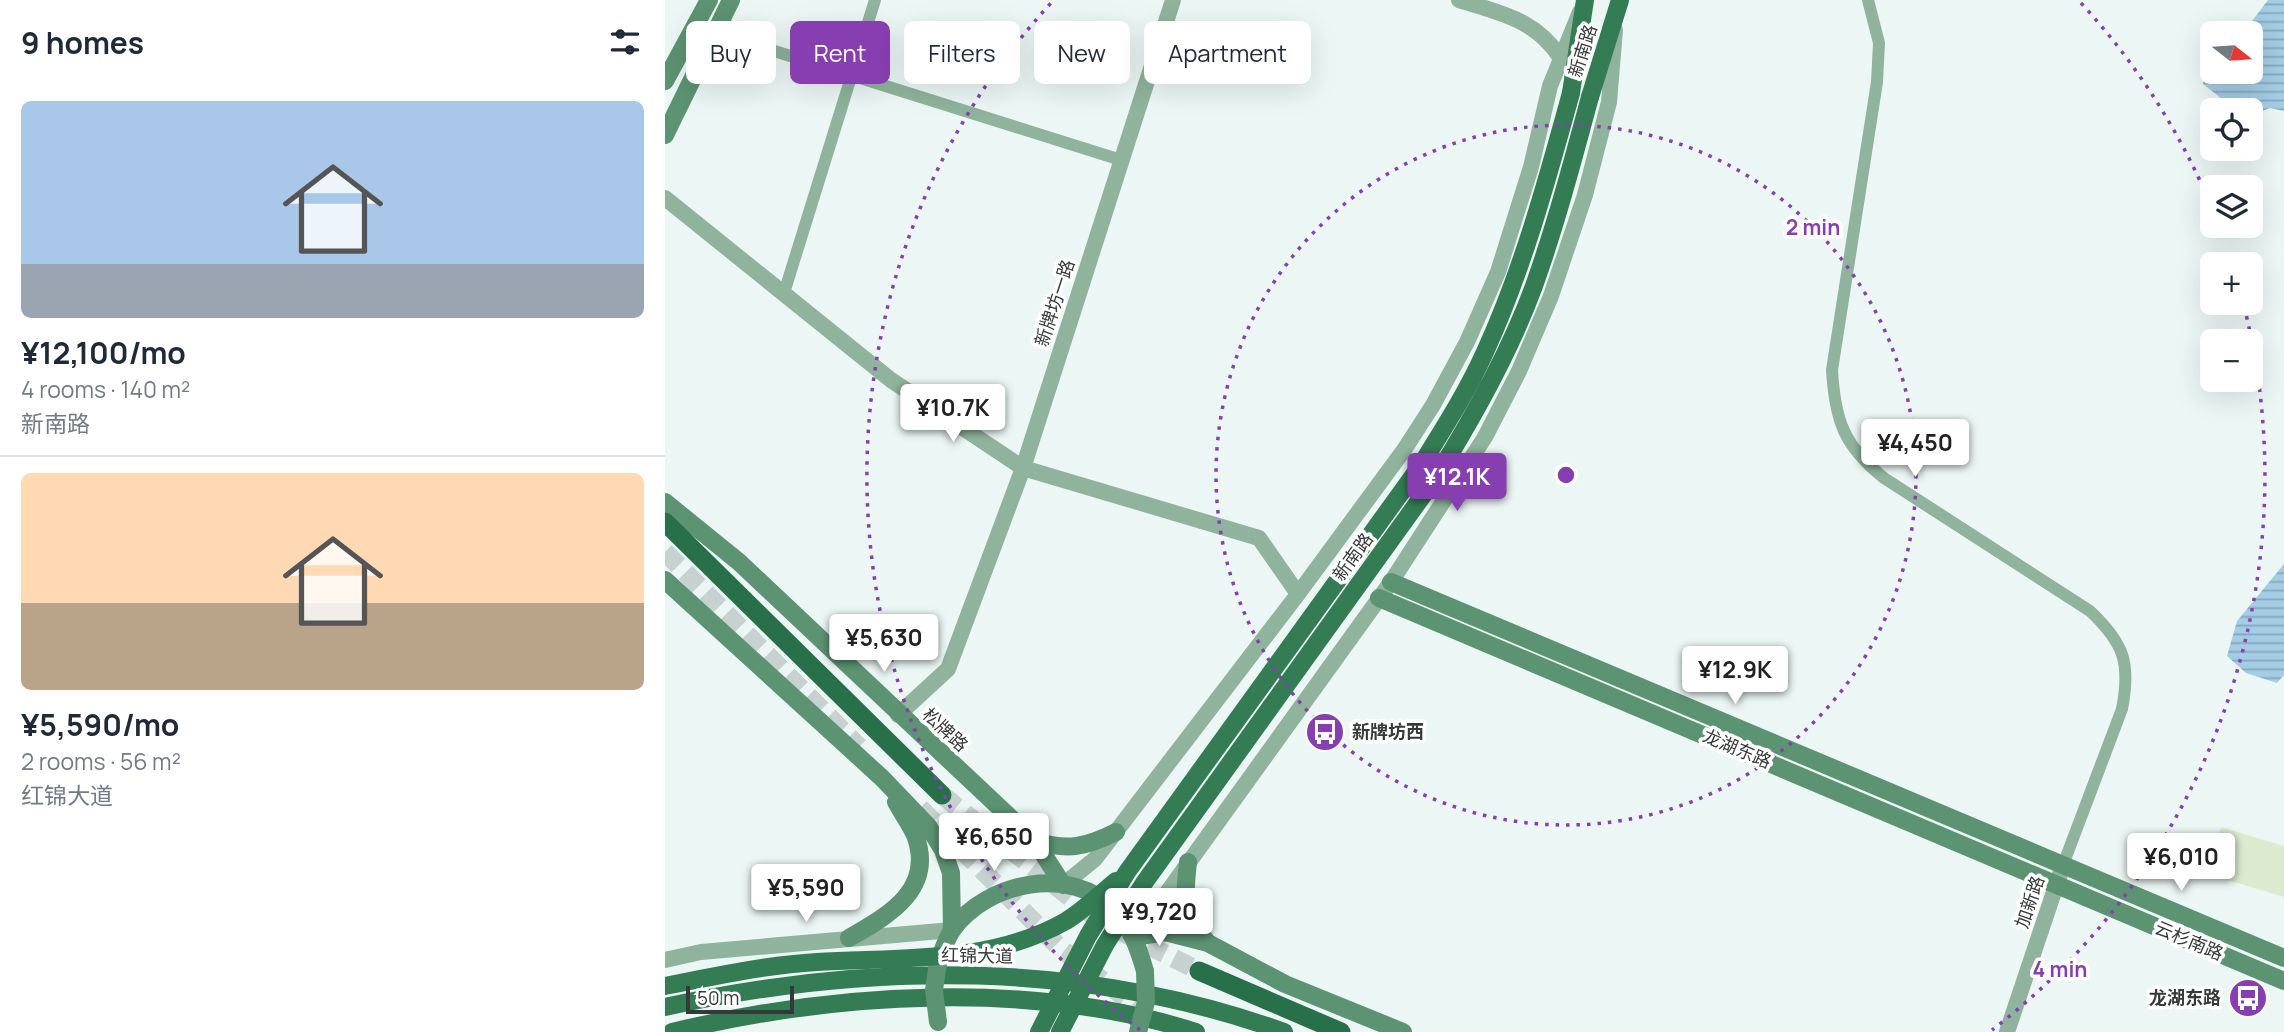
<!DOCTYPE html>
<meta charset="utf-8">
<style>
body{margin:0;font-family:Manrope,"Noto Sans SC",sans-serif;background:#f6f6f7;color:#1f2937;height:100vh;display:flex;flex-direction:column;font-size:26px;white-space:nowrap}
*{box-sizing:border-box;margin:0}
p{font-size:23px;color:#747a83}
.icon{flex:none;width:38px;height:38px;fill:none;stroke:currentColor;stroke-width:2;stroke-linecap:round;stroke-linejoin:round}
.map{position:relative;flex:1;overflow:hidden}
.panel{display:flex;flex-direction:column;background:#fff;width:665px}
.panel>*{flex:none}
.banner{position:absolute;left:21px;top:21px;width:665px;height:63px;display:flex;gap:14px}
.needle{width:46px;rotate:107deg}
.fabs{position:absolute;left:1535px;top:21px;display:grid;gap:14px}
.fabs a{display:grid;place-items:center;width:63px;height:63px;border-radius:10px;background:#fff;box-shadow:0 7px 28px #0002;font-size:35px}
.scale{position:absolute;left:21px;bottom:18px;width:108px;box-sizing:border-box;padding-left:7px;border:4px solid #353938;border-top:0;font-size:19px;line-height:24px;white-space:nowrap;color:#353938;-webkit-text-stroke:5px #fff;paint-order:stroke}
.price{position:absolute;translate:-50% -60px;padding:0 16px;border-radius:7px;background:#fff;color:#222;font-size:23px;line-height:46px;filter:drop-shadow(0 2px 4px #0008)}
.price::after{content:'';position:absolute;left:50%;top:42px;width:21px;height:16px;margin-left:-10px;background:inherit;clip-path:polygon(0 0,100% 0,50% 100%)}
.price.current{background:#873eb0;color:#fff}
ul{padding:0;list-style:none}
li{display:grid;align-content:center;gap:14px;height:371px;padding:0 21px}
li+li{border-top:2px solid #e0e1e3}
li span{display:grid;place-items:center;height:217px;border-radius:10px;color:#555}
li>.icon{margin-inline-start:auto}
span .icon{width:126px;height:126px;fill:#fffc;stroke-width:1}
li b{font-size:30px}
h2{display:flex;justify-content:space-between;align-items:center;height:84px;padding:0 21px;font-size:30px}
.pill{padding:0 24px;border-radius:10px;background:#fff;box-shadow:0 7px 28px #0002;font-size:24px;line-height:63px}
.pill.current{background:#873eb0;color:#fff}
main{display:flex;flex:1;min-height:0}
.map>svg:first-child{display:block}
.pitch{fill:#dcebd0}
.water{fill:url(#water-rules)}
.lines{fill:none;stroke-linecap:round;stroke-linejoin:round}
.trunk-tunnel{stroke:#c7d1cf;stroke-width:19;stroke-dasharray:19 10;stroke-linecap:butt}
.minor{stroke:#8fb39c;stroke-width:12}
.tertiary{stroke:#8fb39c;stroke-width:16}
.secondary{stroke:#5c9372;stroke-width:18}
.primary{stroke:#337c54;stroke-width:18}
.trunk{stroke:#28704a;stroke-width:19}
.secondary-bridge{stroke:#5c9372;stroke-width:18}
.primary-bridge{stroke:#337c54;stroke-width:18}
.ring{fill:none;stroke:#873eb0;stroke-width:3.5;stroke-dasharray:3.5 7}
.labels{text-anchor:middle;stroke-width:7;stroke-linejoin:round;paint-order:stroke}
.street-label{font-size:18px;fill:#353938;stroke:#fff}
.poi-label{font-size:18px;font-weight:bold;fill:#353938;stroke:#fff;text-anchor:start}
.centre{fill:#873eb0;stroke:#fff;stroke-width:3.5}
.ring-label{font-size:21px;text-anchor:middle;font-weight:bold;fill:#873eb0;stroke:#fff;stroke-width:7;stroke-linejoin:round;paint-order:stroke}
</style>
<main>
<section class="panel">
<h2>9 homes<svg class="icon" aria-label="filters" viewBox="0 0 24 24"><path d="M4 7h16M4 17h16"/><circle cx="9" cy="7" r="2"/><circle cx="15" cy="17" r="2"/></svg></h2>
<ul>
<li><span style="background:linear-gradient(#a9c7e8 75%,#9aa5b1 0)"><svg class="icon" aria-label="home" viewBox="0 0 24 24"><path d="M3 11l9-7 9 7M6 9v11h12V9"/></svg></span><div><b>¥12,100/mo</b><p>4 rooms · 140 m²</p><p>新南路</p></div></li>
<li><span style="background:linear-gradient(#ffd9b3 60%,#b9a48a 0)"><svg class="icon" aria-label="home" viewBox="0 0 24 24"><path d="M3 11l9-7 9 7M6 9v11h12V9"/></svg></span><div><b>¥5,590/mo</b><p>2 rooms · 56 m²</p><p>红锦大道</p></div></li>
</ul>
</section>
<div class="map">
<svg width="1619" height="1032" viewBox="0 0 1619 1032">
<defs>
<pattern id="water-rules" width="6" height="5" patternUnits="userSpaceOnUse" patternTransform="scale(1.75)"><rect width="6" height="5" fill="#a4cce4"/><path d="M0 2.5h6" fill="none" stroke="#86a7ba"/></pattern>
</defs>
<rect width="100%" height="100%" fill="#ecf7f5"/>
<!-- pitch -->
<path class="pitch" d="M1556 827 1619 846V897L1542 874Z"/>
<!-- water -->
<path class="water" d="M1603 0H1619V111L1605 108 1589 114 1586 110H1571L1538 84 1539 69 1547 62V72H1586V33H1578Z
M1619 564V675L1612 683 1581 673 1562 656 1572 621Z"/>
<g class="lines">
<!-- trunk-tunnel -->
<path class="trunk-tunnel" d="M0 552 194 747
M277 795 431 918
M255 808 395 948 492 1022
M457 932 534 971"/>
<!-- minor -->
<path class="minor" d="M1203 0 1214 43 1212 82 1167 370C1170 421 1179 446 1219 478L1425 611C1459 643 1466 663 1457 709L1398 865
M49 32 456 160
M119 293 210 0"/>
<!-- tertiary -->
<path class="tertiary" d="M794 0C835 13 870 19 895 57
M0 198 226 380 358 468 594 538 633 594
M233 715 283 669 358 468 508 0
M398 885 430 859 633 594 739 450 768 405 802 342 833 272 866 167 885 86 915 12
M470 937 726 582 820 437 854 371 886 296 920 195 944 102 950 30
M0 960 36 952 287 930
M1342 1032 1398 865"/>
<!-- secondary -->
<path class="secondary" d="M0 81 44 0
M0 135 66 0
M0 502 74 562 370 841 398 885
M0 580 217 778 263 826 278 850 286 873 287 930
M726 582 1619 958
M714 598 1619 981
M370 841C403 851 421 847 451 832
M523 862C519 900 518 913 543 943
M470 937 500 932 543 943 620 984 738 1032
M184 938C222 916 271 890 250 835 245 824 237 813 231 802
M273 963C277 953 281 938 288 929 322 882 406 864 449 910 467 929 473 947 480 971"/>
<!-- primary -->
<path class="primary" d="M906 93 920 0
M925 97 955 0
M0 1007C204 962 421 960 619 1032
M7 1032C172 992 368 980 531 1032"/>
<!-- trunk -->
<path class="trunk" d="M0 522 277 795
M534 971 676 1032"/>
<!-- secondary-bridge -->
<path class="secondary-bridge" d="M273 963 269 990 273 1022
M473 1032 481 1002 480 971"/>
<!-- primary-bridge -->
<path class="primary-bridge" d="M0 986C49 976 102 965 152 962 235 957 326 964 401 921 419 910 435 894 451 881
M374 1032 423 936 462 872 756 465C779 428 802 392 820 352 858 269 882 180 906 93
M395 1032 440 945 479 883 769 480C808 418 844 354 869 286 891 224 908 160 925 97"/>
</g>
<!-- distance rings -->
<g class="ring">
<circle cx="901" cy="475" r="350"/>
<path d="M475 1030A699 699 0 0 1 386 3M1416 3A699 699 0 0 1 1547 208M1579 306A699 699 0 0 1 1327 1030"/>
</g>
<!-- icons -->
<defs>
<symbol id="bus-disc" viewBox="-11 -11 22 22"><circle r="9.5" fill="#873eb0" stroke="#fff"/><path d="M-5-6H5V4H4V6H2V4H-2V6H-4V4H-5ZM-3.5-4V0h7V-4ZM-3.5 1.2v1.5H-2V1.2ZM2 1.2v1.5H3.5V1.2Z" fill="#fff"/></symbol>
</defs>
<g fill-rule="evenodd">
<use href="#bus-disc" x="638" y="710" width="44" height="44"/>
<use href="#bus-disc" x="1561" y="976" width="44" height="44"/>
</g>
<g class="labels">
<!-- street labels -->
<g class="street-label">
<text transform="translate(918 51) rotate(-72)" y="6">新南路</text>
<text transform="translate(390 303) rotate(-72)" y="6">新牌坊一路</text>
<text transform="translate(688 557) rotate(-54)" y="6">新南路</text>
<text transform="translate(280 730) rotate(43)" y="6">松牌路</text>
<text transform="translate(1072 749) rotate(23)" y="6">龙湖东路</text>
<text transform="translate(1365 902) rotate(-71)" y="6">加新路</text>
<text transform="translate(1524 941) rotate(23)" y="6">云杉南路</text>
<text transform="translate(312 956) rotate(1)" y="6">红锦大道</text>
</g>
<!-- poi labels -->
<g class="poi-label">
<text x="687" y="738">新牌坊西</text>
<text x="1556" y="1004" text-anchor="end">龙湖东路</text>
</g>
</g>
<circle cx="901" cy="475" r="10" class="centre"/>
<g class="ring-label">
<text x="1148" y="235">2 min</text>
<text x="1395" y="977">4 min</text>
</g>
</svg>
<div class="fabs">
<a><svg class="needle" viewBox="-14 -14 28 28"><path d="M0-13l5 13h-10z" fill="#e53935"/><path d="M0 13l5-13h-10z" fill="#747a83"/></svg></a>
<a><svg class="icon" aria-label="locate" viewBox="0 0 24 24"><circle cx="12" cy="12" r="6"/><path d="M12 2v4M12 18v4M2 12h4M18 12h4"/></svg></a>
<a><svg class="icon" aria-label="layers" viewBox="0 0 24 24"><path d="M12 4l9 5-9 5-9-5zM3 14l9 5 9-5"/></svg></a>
<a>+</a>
<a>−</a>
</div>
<div class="scale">50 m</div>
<b class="price" style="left:288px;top:444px">¥10.7K</b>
<b class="price" style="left:1250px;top:479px">¥4,450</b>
<b class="price current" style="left:792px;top:513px">¥12.1K</b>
<b class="price" style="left:219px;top:674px">¥5,630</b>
<b class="price" style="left:1070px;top:706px">¥12.9K</b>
<b class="price" style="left:329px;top:873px">¥6,650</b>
<b class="price" style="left:1516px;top:893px">¥6,010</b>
<b class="price" style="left:141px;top:924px">¥5,590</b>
<b class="price" style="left:494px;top:948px">¥9,720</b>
<div class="banner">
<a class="pill">Buy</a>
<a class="pill current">Rent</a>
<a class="pill">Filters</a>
<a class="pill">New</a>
<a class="pill">Apartment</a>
</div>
</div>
</main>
